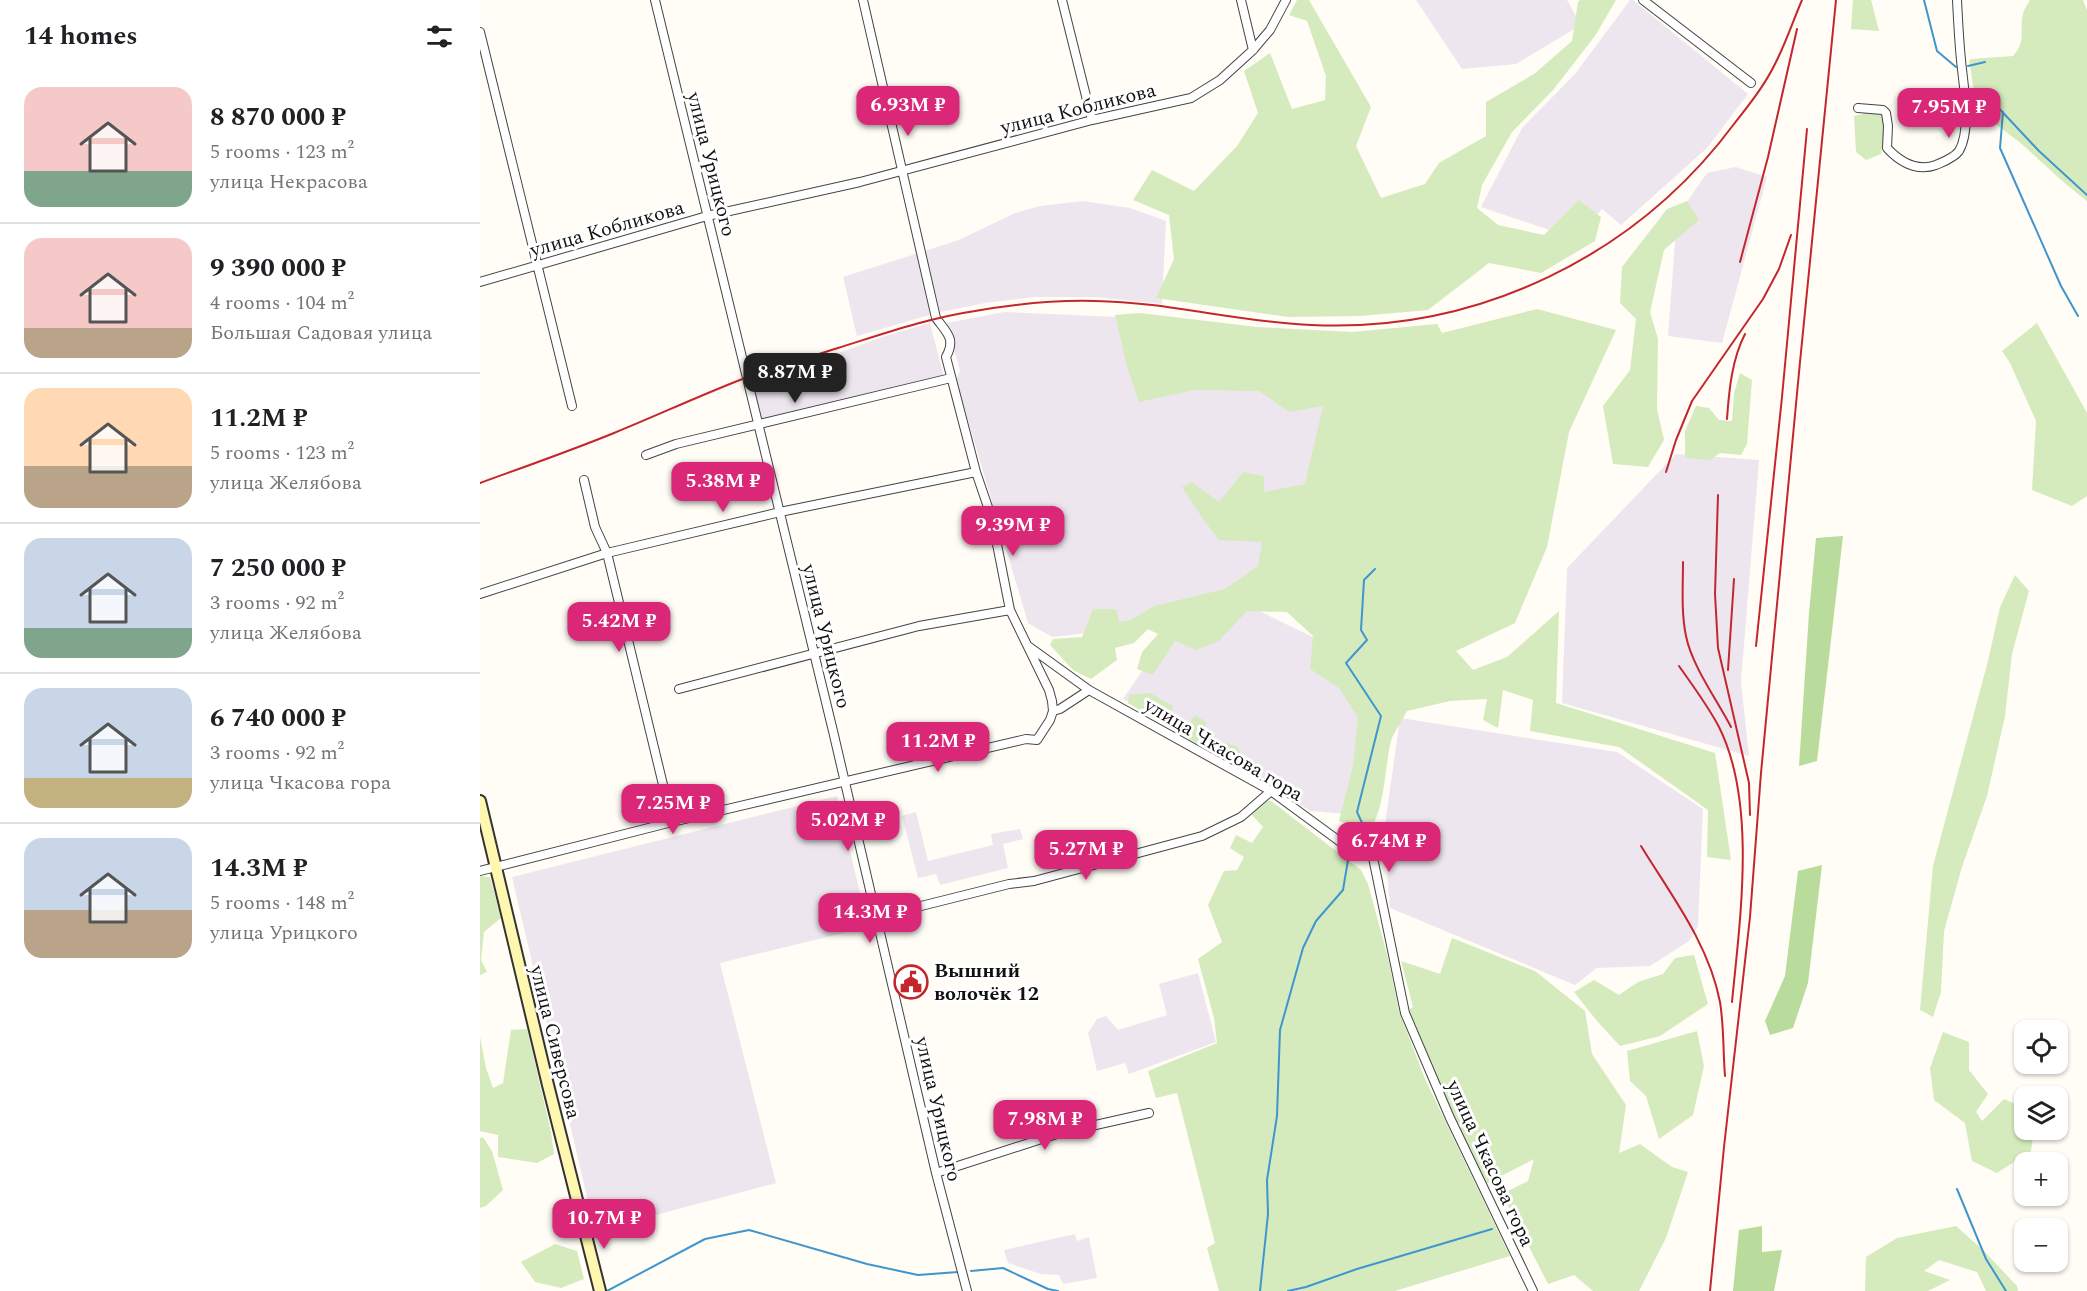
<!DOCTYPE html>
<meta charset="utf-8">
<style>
body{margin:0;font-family:Spectral,serif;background:#f6f6f6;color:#202124;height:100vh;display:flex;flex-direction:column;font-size:22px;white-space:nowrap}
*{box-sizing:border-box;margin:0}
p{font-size:20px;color:#757577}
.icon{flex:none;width:33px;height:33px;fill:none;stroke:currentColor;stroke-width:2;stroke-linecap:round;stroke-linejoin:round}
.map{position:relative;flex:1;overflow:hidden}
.panel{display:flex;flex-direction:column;background:#fff;width:480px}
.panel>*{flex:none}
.tools{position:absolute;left:1534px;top:1020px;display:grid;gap:12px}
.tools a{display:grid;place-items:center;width:54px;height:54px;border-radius:12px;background:#fff;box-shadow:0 2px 4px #0004;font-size:30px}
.price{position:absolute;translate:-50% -51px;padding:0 14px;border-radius:12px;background:#db2777;color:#fff;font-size:20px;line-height:39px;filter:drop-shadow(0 2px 3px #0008)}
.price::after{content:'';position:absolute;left:50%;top:36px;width:18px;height:14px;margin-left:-9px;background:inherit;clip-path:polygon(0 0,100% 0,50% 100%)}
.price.on{background:#222;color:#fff}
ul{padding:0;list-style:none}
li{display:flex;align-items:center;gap:18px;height:150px;padding:0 24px}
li+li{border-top:2px solid #e0e0e0}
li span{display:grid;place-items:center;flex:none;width:168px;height:120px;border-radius:18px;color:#555}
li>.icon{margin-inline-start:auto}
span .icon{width:72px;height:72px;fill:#fffc;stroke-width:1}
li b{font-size:26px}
h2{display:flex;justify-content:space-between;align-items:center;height:72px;padding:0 24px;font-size:26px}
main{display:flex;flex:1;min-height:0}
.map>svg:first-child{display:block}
.industrial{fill:#eee6ef}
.green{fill:#d5ebbd}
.forest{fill:#b9dc9c}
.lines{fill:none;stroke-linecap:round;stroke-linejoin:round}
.stream{stroke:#3f96cf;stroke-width:2}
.street-casing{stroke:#444;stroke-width:10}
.secondary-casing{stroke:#333;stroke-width:14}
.street{stroke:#fff;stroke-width:8}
.secondary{stroke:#fff6b0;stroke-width:10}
.rail{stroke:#c4262e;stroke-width:2}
.labels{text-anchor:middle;stroke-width:6;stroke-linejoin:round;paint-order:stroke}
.street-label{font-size:20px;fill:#111;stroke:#fff}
.poi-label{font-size:20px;font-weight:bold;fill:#111;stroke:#fff;text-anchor:start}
</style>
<main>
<section class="panel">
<h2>14 homes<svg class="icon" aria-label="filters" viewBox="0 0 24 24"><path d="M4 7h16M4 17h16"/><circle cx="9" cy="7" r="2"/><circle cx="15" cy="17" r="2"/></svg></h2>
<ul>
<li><span style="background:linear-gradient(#f6c9c9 70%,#7fa58c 0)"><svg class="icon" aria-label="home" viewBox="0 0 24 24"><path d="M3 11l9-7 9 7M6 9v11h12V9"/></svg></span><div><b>8 870 000 ₽</b><p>5 rooms · 123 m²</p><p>улица Некрасова</p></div></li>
<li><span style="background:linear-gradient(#f6c9c9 75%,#b9a48a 0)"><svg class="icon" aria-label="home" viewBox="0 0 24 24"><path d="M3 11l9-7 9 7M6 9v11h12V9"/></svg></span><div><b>9 390 000 ₽</b><p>4 rooms · 104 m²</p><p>Большая Садовая улица</p></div></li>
<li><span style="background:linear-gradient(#ffd9b3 65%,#b9a48a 0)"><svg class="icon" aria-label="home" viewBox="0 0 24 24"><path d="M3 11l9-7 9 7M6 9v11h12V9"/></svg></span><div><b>11.2M ₽</b><p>5 rooms · 123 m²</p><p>улица Желябова</p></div></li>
<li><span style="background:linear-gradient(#c9d6e8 75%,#7fa58c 0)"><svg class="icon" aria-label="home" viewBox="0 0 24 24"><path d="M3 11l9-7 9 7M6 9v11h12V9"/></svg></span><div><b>7 250 000 ₽</b><p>3 rooms · 92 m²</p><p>улица Желябова</p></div></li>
<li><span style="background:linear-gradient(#c9d6e8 75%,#c2b280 0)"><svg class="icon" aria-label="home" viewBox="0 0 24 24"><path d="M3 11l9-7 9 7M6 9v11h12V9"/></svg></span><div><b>6 740 000 ₽</b><p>3 rooms · 92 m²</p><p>улица Чкасова гора</p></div></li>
<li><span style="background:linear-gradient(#c9d6e8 60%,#b9a48a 0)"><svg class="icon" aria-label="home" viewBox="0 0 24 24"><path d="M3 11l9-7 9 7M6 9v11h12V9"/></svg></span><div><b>14.3M ₽</b><p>5 rooms · 148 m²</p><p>улица Урицкого</p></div></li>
</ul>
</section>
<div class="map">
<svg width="1607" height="1291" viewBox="0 0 1607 1291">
<rect width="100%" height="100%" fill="#fffdf5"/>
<!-- industrial -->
<path class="industrial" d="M936 0H1087L1101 25 1036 64 982 69Z
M1150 0H1153L1268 94 1227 148 1141 225 1122 209 1096 239 1001 207 1042 128 1095 74Z
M1256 167 1287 177 1242 343 1188 336 1197 216 1227 173Z
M603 201 650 208 686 221 682 304 616 297H555L505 303 460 312 377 336 363 277 479 240 535 213 560 206Z
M524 312 661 318 850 336 835 483 787 568 752 595 599 634 572 637 548 623 476 380 480 371 467 323Z
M450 323 464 377 282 423 272 385 402 337Z
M1196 454 1279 460 1261 682 1269 756 1082 703 1087 568Z
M767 605 845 643 887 714 867 814 830 811 792 785 643 699 686 636Z
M920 718 1137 752 1223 809 1218 926 1209 941 1170 966 1117 968 1095 985 910 908 904 832Z
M357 796 388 927 240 963 296 1183 115 1231 32 877Z
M436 812 448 861 513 845 511 834 540 829 543 839 523 844 528 868 460 885 456 874 438 878 422 816Z
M718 973 736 1042 649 1074 645 1063 617 1071 608 1033 617 1019 626 1016 638 1030 687 1015 679 984Z
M595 1234 597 1241 609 1237 617 1278 583 1284 579 1275 561 1274 528 1263 524 1250Z"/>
<!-- green -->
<path class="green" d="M817 0H829L891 107 876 146 901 198 945 184 959 163 1006 136V102L1054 74 1092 41 1098 2 1100 0H1136L1115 36 1073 90 1032 132 1002 185 997 208 1018 225 1064 235 1099 200 1121 217 1115 241 1061 273 1009 263 948 310 880 316 808 317 676 298 694 259 689 215 653 200 672 170 714 191 757 146 778 113 764 71 790 53 812 109 845 100 846 76 827 21 809 15Z
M1373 0H1391L1399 31 1371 29Z
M1550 0H1603L1607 10V201C1584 184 1565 165 1544 146 1527 131 1505 121 1496 97 1492 87 1492 72 1489 61L1491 59 1533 56C1547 40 1539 31 1543 14 1544 9 1548 4 1550 0Z
M1392 112 1403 114 1404 134 1401 154 1386 160 1376 152 1374 116Z
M1207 201 1219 220 1184 250 1170 312 1178 339 1177 409 1184 440 1168 467 1133 464 1123 406 1150 370 1156 319 1140 303 1142 267 1187 209Z
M1057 309 1136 330 1089 432 1067 547 1035 623 976 651 993 670 1027 657 1079 611 1076 703 1235 753 1251 860 1227 857 1228 810 1139 747 1050 731 1053 700 1023 690 1018 728 1003 720 1007 699 970 701 927 711C922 721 912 734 910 745 904 775 905 806 889 833L859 821 873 765 878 718 859 688 830 669 833 636 807 612 767 611 739 641 716 650 695 641 673 675 657 669 662 652 678 634 668 629 654 643 635 648 637 660 611 679 593 670 570 645 573 639 602 637 613 609H636L639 622 651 620 674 606 745 589 778 566 782 542 739 540 723 519 702 487 712 482 739 502 763 472 784 476V492L825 484 843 406 809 412 779 391 714 390 659 402 648 370 635 315 660 313 777 327 872 332 957 324 962 333Z
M1557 323 1607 413V496L1592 506 1552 490 1556 421 1530 363 1522 351Z
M1260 373 1272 380 1267 444 1261 455 1240 453 1230 460 1205 458V431L1216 406 1229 408 1239 420 1252 421 1254 393Z
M1535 575 1549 591 1532 654 1525 716 1507 796 1482 867 1464 931 1461 992 1453 1017 1440 1010 1453 866 1508 661 1520 607Z
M670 693 693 706 689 720 702 728 707 727 715 715 726 722 725 730 737 740 758 747 765 766 748 762 648 703 649 695Z
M786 801H791L881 870 888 884 908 958 919 1011 945 1079 1030 1256 915 1291H739L727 1248 735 1243 697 1093 676 1098 668 1071 737 1043 734 1018 718 959 742 942 728 905 744 871 757 870 764 857 750 848 756 835 772 843 783 827 771 814Z
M0 876 10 877 21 918 4 932 1 960 7 972 0 975Z
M972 938 1055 971 1105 1011 1112 1054 1146 1105 1139 1153 1160 1144 1192 1167 1208 1172 1186 1238 1159 1291H1113L1094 1275 1068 1284 1022 1194 1048 1181 1054 1159 1006 1184C979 1127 948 1070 929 1010L933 1007 921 961 960 974Z
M1214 955 1228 1004 1180 1036 1140 1046 1117 1021 1094 992 1114 980 1139 995 1158 982 1183 974 1195 958Z
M47 1029 71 1132 74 1154 57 1163 18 1157V1135L0 1131V1037L6 1068 13 1088 23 1083 31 1030Z
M1217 1031 1224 1066 1213 1115 1179 1139 1166 1096 1150 1081 1147 1051Z
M1463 1032 1489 1042V1070L1508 1094 1496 1112 1502 1121 1524 1099 1545 1108V1130H1554L1551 1151 1517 1173 1492 1161 1485 1123 1454 1100 1450 1068Z
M3 1137 12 1151 23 1190 6 1206 0 1208V1138Z
M1476 1226 1503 1250 1537 1286 1538 1291H1506L1497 1272 1459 1260 1444 1271 1470 1280 1448 1291H1385L1386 1257 1417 1238Z
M75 1244 97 1251 104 1279 81 1288 55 1282 41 1262Z"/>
<!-- forest -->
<path class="forest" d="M1363 536 1337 761 1319 766 1329 613 1336 538Z
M1342 865 1328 983 1313 1028 1290 1035 1285 1021 1305 976 1318 871Z
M1282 1226V1252L1302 1250 1294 1291H1253L1259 1230Z"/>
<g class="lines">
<!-- stream -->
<path class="stream" d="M1444 0 1457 51 1476 67
M1488 66 1505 62
M1513 102 1559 151 1607 195
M1523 112 1520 148 1581 286 1598 316
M883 825 877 812 901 716 866 663 887 640 881 630 884 580 895 569
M1477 1189 1506 1259 1526 1291
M491 1271 523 1268 568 1289 578 1291
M127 1291 225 1239 269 1230 387 1264 438 1275 478 1272
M780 1291 788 1214 787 1180 797 1116 800 1030 823 948 836 921 863 890 868 860
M808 1291 826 1287 877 1269 1012 1229"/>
<defs>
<path id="street" d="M175 0 353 731 456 1173 487 1291
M582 0 612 120
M761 0 773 50
M1163 0 1271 83
M0 32 92 406
M1378 108 1403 110 1406 113 1408 126 1407 148C1420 162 1436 172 1456 165 1463 162 1474 158 1479 151 1492 129 1483 83 1481 60 1479 40 1478 20 1477 0
M0 282 227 216 380 182 612 120 711 98 740 80 773 50 790 30 806 0
M166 455 196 444 471 378
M104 480 115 527 127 553 192 822
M0 594 127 553 300 512 496 472
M548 646 609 690 791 791 870 849 891 848 925 1013 970 1118 1053 1291
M199 689 439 626 530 610
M573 711 580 709 609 690
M0 871 192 822 546 739 557 740 570 720 573 711 572 701 569 690 530 610 512 519 496 472 466 357C476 339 467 333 456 318L383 0
M397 917 529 884 554 881 722 836 761 817 791 791
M456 1173 580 1133 669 1113"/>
<path id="secondary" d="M0 801 68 1085 120 1291"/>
</defs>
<!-- street casing -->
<use href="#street" class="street-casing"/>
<!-- secondary casing -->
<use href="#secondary" class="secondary-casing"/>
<!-- street -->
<use href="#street" class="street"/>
<!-- secondary -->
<use href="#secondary" class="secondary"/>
<!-- rail -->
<path class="rail" d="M1260 262 1288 157 1317 29
M1247 419C1249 390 1252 359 1265 334
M1186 472 1196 440 1212 401 1283 299 1299 269 1311 235
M0 483C44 467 90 451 134 433 178 415 221 395 265 378 295 367 327 358 358 348 403 334 448 318 495 311 535 304 575 300 615 301 687 302 759 322 831 325 997 333 1155 257 1254 124 1269 105 1285 85 1296 62 1306 42 1313 21 1322 0
M1238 495 1235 594 1238 648 1269 783 1270 815
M1203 562C1203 587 1201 612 1206 636 1212 666 1237 700 1251 727
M1276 646 1302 397 1327 129
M1199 666C1213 686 1228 706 1239 727 1277 803 1260 919 1252 1002
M1248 670 1254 579
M1161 846C1191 895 1229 944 1240 1002 1244 1026 1243 1052 1245 1076
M1230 1291 1244 1147 1270 917 1281 773 1320 362 1356 0"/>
</g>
<!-- icons -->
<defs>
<symbol id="civic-ring" viewBox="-11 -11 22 22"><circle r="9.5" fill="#fff" stroke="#c4262e" stroke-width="1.5"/><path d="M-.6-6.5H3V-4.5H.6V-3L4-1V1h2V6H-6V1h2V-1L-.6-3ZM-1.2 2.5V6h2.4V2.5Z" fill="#c4262e"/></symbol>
</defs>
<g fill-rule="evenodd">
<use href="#civic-ring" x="412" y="963" width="38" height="38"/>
</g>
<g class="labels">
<!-- street labels -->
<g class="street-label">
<text transform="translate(598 108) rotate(-14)" y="7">улица Кобликова</text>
<text transform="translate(232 164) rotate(76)" y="7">улица Урицкого</text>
<text transform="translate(127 228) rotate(-16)" y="7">улица Кобликова</text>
<text transform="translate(347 636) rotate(76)" y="7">улица Урицкого</text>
<text transform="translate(744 749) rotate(31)" y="7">улица Чкасова гора</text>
<text transform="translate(76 1042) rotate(76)" y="7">улица Сиверсова</text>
<text transform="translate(459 1109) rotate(77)" y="7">улица Урицкого</text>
<text transform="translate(1011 1163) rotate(65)" y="7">улица Чкасова гора</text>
</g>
<!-- poi labels -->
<g class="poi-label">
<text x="454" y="977">Вышний<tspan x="454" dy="23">волочёк 12</tspan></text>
</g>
</g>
</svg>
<div class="tools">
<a><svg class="icon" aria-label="locate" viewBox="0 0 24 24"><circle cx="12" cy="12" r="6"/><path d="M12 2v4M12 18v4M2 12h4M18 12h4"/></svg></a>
<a><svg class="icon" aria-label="layers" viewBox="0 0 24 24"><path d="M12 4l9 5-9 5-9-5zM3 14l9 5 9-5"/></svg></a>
<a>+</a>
<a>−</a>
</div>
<b class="price" style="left:428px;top:137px">6.93M ₽</b>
<b class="price" style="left:1469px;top:139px">7.95M ₽</b>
<b class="price on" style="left:315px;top:404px">8.87M ₽</b>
<b class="price" style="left:243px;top:513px">5.38M ₽</b>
<b class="price" style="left:533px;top:557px">9.39M ₽</b>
<b class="price" style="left:139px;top:653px">5.42M ₽</b>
<b class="price" style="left:458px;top:773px">11.2M ₽</b>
<b class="price" style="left:193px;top:835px">7.25M ₽</b>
<b class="price" style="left:368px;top:852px">5.02M ₽</b>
<b class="price" style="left:909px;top:873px">6.74M ₽</b>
<b class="price" style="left:606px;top:881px">5.27M ₽</b>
<b class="price" style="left:390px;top:944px">14.3M ₽</b>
<b class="price" style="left:565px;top:1151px">7.98M ₽</b>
<b class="price" style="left:124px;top:1250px">10.7M ₽</b>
</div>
</main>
